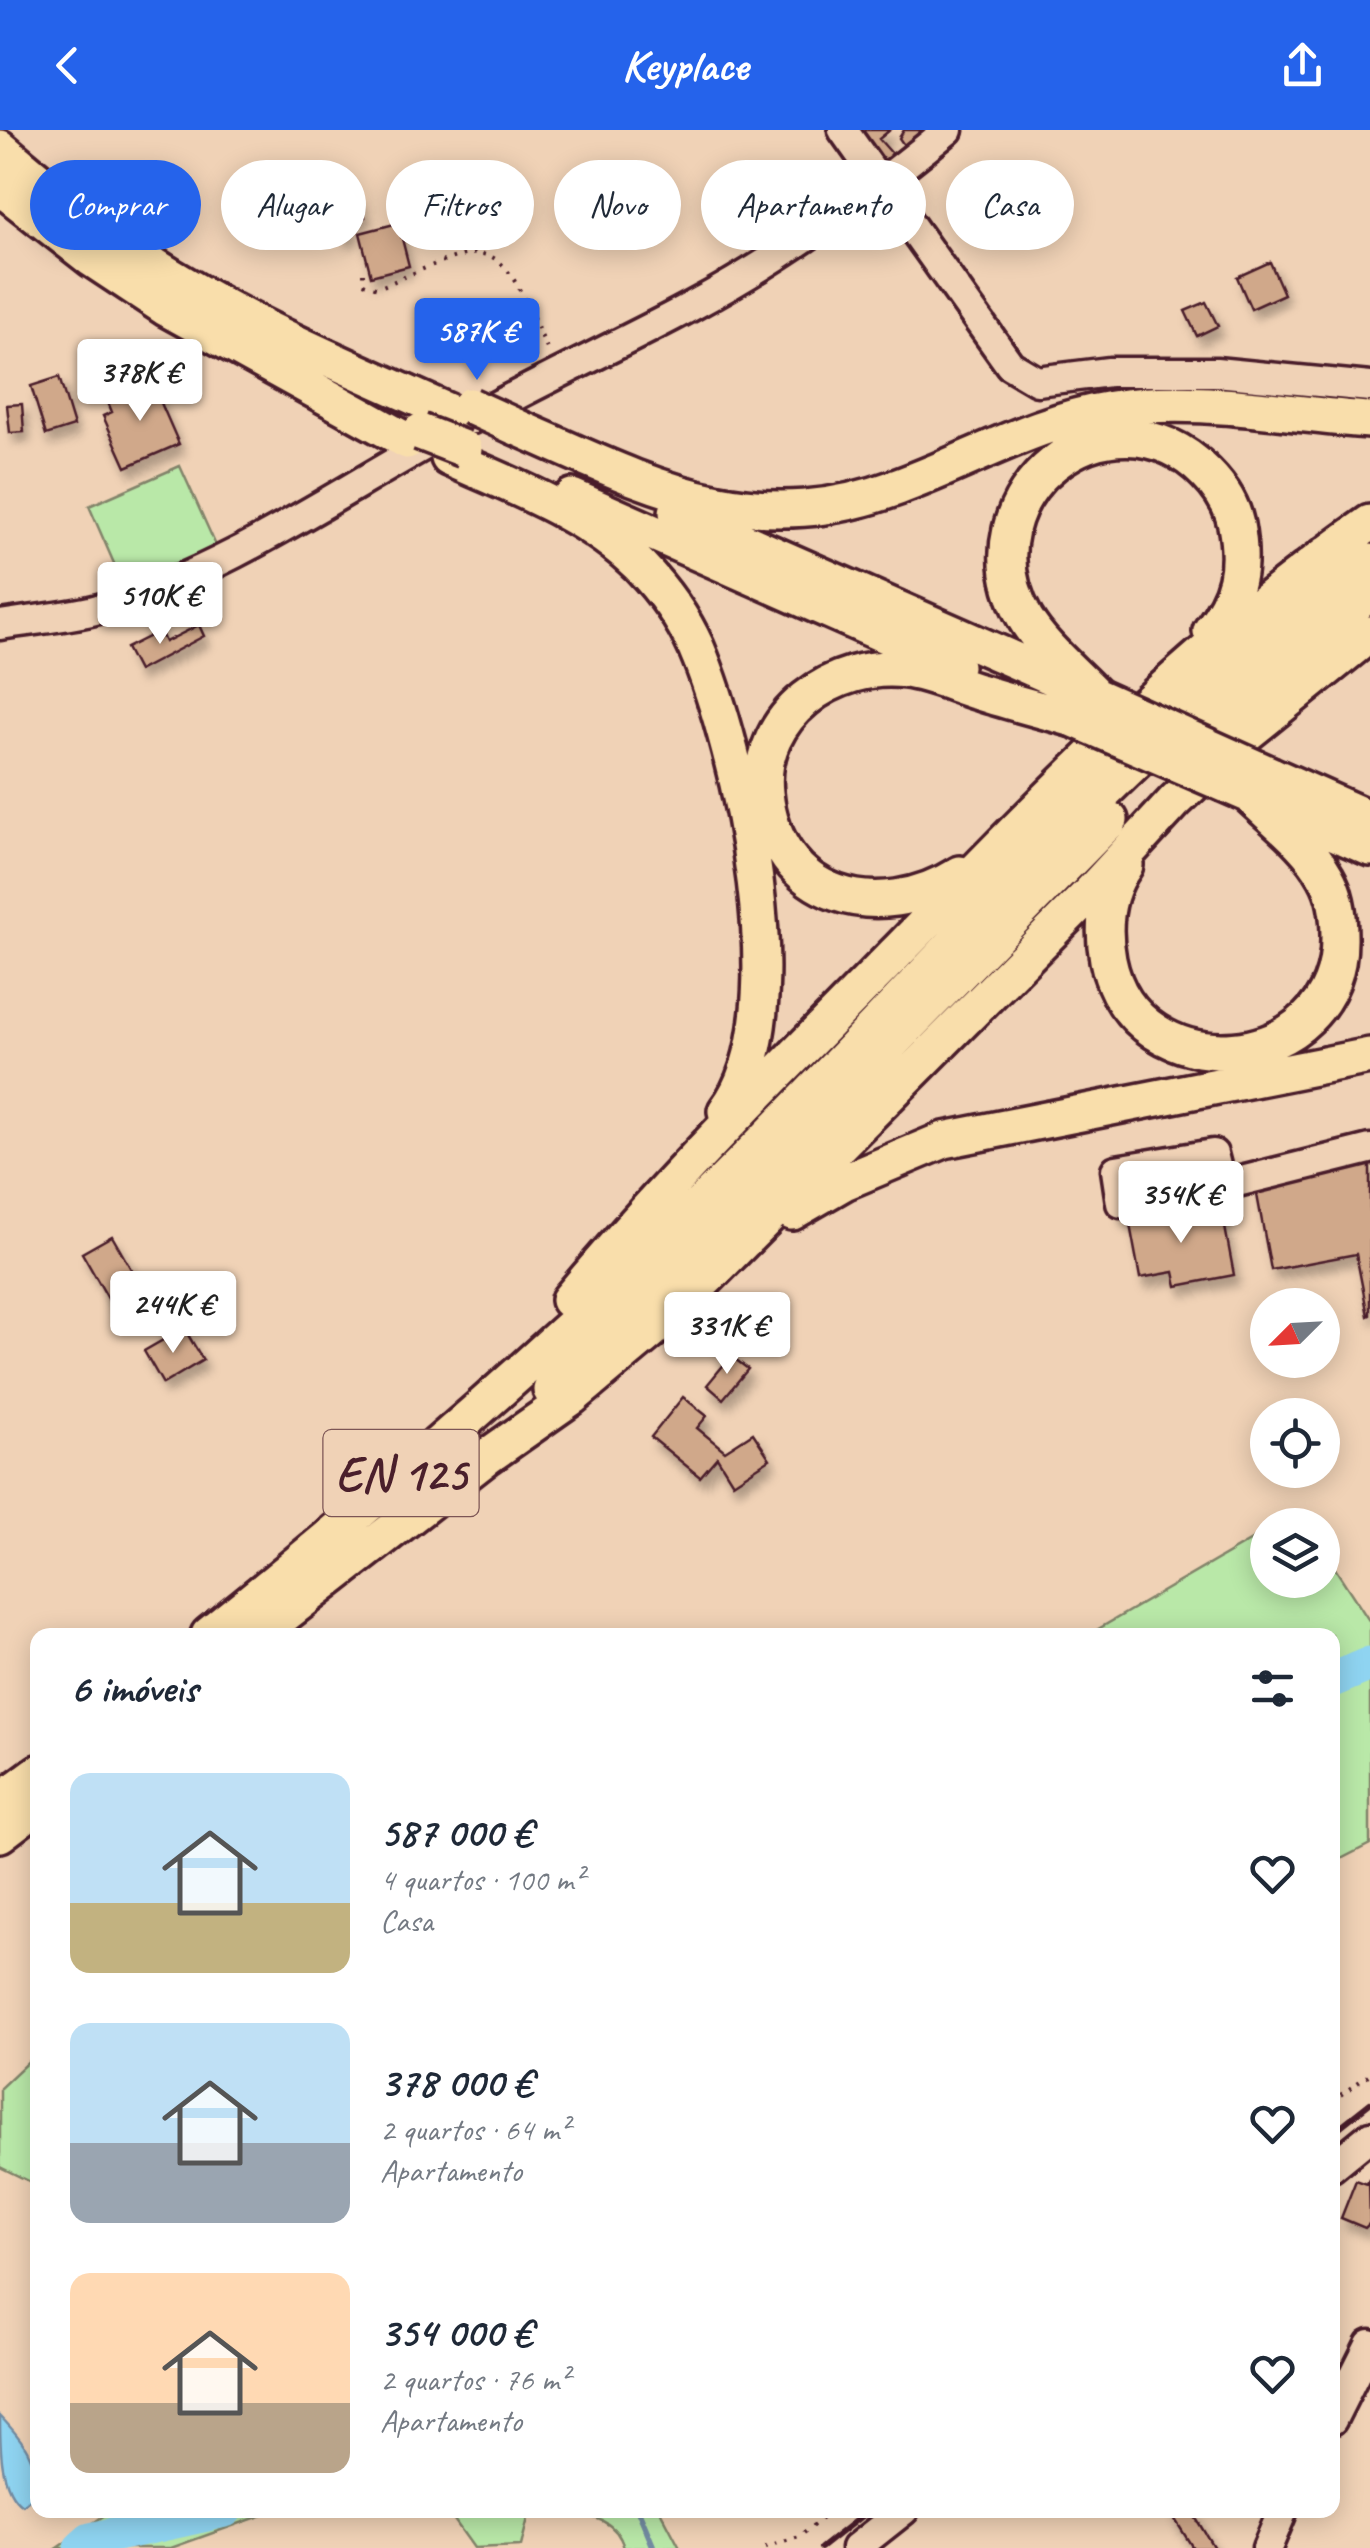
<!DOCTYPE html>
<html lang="pt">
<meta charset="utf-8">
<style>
body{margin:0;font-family:Caveat,sans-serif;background:#f6f6f7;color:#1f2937;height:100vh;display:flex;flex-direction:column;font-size:38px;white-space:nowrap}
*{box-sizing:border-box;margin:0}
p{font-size:32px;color:#747a83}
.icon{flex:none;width:55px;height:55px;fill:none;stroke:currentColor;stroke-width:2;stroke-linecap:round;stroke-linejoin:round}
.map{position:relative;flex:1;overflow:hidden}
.details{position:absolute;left:30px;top:1498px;width:1310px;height:890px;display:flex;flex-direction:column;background:#fff;border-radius:20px;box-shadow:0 5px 25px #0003}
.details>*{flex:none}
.top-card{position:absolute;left:30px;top:30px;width:1310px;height:90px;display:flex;gap:20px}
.needle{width:65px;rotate:246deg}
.controls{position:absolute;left:1250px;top:1158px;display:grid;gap:20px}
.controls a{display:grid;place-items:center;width:90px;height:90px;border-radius:50%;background:#fff;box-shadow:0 5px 25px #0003;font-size:50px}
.price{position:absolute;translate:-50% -85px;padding:0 22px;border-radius:10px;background:#fff;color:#222;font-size:32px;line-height:65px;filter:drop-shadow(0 2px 5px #0008)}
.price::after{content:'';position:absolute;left:50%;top:60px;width:30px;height:22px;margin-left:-15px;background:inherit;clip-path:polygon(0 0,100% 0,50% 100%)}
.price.on{background:#2563eb;color:#fff}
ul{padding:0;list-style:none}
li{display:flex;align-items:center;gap:30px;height:250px;padding:0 40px}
li span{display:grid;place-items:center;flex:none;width:280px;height:200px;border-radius:20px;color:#555}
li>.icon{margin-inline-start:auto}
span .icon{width:120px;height:120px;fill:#fffc;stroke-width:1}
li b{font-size:42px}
h2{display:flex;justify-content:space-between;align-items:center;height:120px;padding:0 40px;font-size:42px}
.tag{padding:0 35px;border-radius:45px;background:#fff;box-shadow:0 5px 25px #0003;font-size:35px;line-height:90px}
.tag.on{background:#2563eb;color:#fff}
header{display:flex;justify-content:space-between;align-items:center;height:130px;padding:0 40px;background:#2563eb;color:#fff;font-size:45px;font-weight:700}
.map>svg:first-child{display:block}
.green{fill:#b9e8a8;stroke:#82846a;stroke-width:2.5}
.water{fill:#8fd4f1;stroke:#738ca2;stroke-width:2.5}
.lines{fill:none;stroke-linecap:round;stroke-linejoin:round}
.stream{stroke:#738ca2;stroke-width:6}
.river{stroke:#8fd4f1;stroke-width:35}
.building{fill:#d0a88a;stroke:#4a1f2b;stroke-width:2.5;filter:url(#shadow)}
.minor-casing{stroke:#4a1f2b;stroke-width:35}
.major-casing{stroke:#4a1f2b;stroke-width:42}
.path{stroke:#4a1f2b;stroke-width:4;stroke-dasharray:2.5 8;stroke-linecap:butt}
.minor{stroke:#f0d2b6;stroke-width:28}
.major{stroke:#f9deab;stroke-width:35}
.rail{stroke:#4a1f2b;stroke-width:6}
.major-bridge-casing{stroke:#4a1f2b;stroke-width:42;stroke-linecap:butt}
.major-bridge{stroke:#f9deab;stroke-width:35}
.labels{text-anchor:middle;stroke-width:9;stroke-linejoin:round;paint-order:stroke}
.shield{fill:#f0d2b6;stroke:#7c5555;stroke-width:2.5}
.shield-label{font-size:48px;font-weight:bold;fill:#4a1f2b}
</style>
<header><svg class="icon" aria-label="back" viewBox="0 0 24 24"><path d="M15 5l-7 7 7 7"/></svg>Keyplace<svg class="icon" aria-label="share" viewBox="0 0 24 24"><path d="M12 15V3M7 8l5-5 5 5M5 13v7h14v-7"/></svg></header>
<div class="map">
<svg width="1370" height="2418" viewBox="0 0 1370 2418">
<defs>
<filter id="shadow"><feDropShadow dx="5" dy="9" stdDeviation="5" flood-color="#0004"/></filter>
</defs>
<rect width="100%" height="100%" fill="#f0d2b6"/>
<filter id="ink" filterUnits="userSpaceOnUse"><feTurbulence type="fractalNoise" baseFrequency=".01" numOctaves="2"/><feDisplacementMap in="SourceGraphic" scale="20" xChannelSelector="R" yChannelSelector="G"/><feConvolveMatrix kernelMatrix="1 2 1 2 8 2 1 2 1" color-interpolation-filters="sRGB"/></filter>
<g filter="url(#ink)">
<!-- green -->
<path class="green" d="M180 336 218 420 126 461 89 376Z
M1267 1401 1268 1450H1322L1323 1420 1370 1492V1714L1333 1733 1332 1505H1088Z
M37 1923V2055L0 2037V1958Z
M112 2380H277L171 2418H57Z
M447 2380H530L521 2416 474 2418Z
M556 2380H660L680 2418H624C615 2384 582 2386 556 2380Z"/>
<!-- water -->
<path class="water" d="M0 2286C23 2310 38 2329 37 2363L22 2375C0 2360 0 2317 0 2286Z"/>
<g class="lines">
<!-- stream -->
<path class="stream" d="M638 2380 654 2418"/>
<!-- river -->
<path class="river" d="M1332 1550 1370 1534
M81 2418 90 2410 225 2380"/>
</g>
<!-- building -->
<path class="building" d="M853 0H890L879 9 895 27 884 36Z
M937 0 908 21 899 8 904 0Z
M359 67 365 87 349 92 352 102 343 108 332 75Z
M398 93 409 136 371 146 360 103Z
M1270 132 1284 164 1251 179 1237 147Z
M1206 172 1218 196 1197 206 1185 181Z
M116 218 133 230 127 240 110 227Z
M59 247 74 296 46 305 31 256Z
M151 250 179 314 126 337 103 286 112 282 107 270Z
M22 274 24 302 10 303 7 275Z
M199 495 204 506 138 541 126 518 160 501 165 512Z
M1370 1033V1185L1368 1186 1356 1124 1271 1140 1255 1054Z
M1164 1077 1166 1091 1222 1081 1234 1145 1177 1156 1174 1142 1140 1148 1128 1084Z
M112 1106 140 1155 110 1172 82 1123Z
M184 1198 203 1230 163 1254 144 1221Z
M731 1226 748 1239 723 1269 707 1255Z
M683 1267 707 1286 697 1298 725 1321 753 1303 770 1329 733 1353 717 1327 700 1347 651 1307Z
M1369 2049 1370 2093 1365 2098 1341 2088 1356 2050 1367 2054Z
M1169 2380H1191L1214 2418H1193Z"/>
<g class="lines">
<defs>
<path id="minor" d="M843 0 1010 235 1037 251 1109 242H1216L1370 257
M472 289C543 249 618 216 690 177 782 128 868 66 948 0
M0 495C35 489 73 487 106 477 224 441 328 369 434 310
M1221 1056 1213 1024 1116 1040 1121 1073 1221 1056 1370 1019
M1332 2037 1370 2006
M1332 2290 1370 2214
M856 2418 904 2380
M1267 2418 1283 2380"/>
<path id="major" d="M0 18C47 58 94 97 145 130 241 193 349 237 453 284
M0 57 92 129 166 178 407 311
M514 296C647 354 750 412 898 357 970 331 1036 291 1112 279 1195 265 1287 285 1370 290
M449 328C515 357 588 384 640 436 662 459 683 488 696 517 740 620 800 886 726 981
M572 367 955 536
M677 382 1082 560
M1097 567C1073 542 1042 517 1025 488 956 366 1111 246 1206 343 1220 357 1232 375 1236 395 1244 438 1238 465 1211 501
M1172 629 1289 526 1370 463
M1271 645 1370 689
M1272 675 1370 718
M1125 735C1105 763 1102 798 1108 830 1134 962 1342 947 1339 806 1339 787 1336 764 1326 747 1308 714 1275 690 1248 664
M960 744C879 795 776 770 765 663 756 585 835 531 905 540 930 543 955 555 979 562 1010 572 1042 580 1074 589
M792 1082 844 1052 944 1010 1370 926
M569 1170C670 1048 784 938 895 824 1049 666 1188 520 1370 393
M551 1260 1110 690
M209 1505C368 1378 524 1243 671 1103 904 879 1109 625 1370 432
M258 1505 488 1326 572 1267 670 1185 1091 762 1175 671 1246 604 1370 504
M0 1671 38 1643
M0 1704 38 1675"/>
</defs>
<!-- minor casing -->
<use href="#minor" class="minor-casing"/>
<!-- major casing -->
<use href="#major" class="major-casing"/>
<!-- path -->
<path class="path" d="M363 143V153L378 158C497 108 495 100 548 221
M1332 1971 1370 1944
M765 2418 799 2407 832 2380"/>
<!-- minor -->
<use href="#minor" class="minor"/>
<!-- major -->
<use href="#major" class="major"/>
<!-- rail -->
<path class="rail" d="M1332 2003 1370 1973
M821 2418 869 2380"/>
<defs>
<path id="major-bridge" d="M470 276 514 296
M420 302 464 319
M1097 567 1271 645
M1074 589 1248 664"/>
</defs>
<!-- major-bridge casing -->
<use href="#major-bridge" class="major-bridge-casing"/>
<!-- major-bridge -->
<use href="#major-bridge" class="major-bridge"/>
</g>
</g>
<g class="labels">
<!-- shield labels -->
<rect class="shield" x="323.5" y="1300" width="155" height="86" rx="8"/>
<g class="shield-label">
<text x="401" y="1360">EN 125</text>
</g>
</g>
</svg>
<div class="controls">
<a><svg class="needle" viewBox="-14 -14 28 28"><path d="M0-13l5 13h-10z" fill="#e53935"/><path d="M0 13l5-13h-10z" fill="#747a83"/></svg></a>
<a><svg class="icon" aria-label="locate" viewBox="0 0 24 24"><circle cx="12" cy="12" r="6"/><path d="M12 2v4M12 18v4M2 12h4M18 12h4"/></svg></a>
<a><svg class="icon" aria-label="layers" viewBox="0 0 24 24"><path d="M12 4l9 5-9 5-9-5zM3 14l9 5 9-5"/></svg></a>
</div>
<b class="price on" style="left:477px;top:253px">587K €</b>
<b class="price" style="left:140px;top:294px">378K €</b>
<b class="price" style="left:160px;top:517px">510K €</b>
<b class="price" style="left:1181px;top:1116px">354K €</b>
<b class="price" style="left:173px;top:1226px">244K €</b>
<b class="price" style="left:727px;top:1247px">331K €</b>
<div class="top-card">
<a class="tag on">Comprar</a>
<a class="tag">Alugar</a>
<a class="tag">Filtros</a>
<a class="tag">Novo</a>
<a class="tag">Apartamento</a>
<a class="tag">Casa</a>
</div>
<section class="details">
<h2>6 imóveis<svg class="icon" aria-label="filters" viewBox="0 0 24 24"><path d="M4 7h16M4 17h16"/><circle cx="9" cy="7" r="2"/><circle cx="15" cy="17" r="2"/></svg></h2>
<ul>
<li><span style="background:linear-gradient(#bfe0f5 65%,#c2b280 0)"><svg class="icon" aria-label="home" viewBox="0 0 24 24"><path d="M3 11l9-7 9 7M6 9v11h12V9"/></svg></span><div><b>587 000 €</b><p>4 quartos · 100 m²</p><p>Casa</p></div><svg class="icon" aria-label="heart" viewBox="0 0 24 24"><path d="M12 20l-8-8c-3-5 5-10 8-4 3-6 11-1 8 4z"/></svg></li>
<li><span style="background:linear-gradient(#bfe0f5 60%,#9aa5b1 0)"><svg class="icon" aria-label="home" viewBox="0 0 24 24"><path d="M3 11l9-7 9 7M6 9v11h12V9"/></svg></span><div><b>378 000 €</b><p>2 quartos · 64 m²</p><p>Apartamento</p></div><svg class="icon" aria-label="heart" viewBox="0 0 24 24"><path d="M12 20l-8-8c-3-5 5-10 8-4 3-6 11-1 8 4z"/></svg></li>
<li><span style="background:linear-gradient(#ffd9b3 65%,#b9a48a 0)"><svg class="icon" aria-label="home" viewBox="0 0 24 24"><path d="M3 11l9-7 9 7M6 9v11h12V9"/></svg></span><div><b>354 000 €</b><p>2 quartos · 76 m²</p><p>Apartamento</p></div><svg class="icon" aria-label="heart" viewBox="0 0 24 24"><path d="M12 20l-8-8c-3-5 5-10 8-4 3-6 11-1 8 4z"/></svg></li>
</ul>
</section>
</div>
